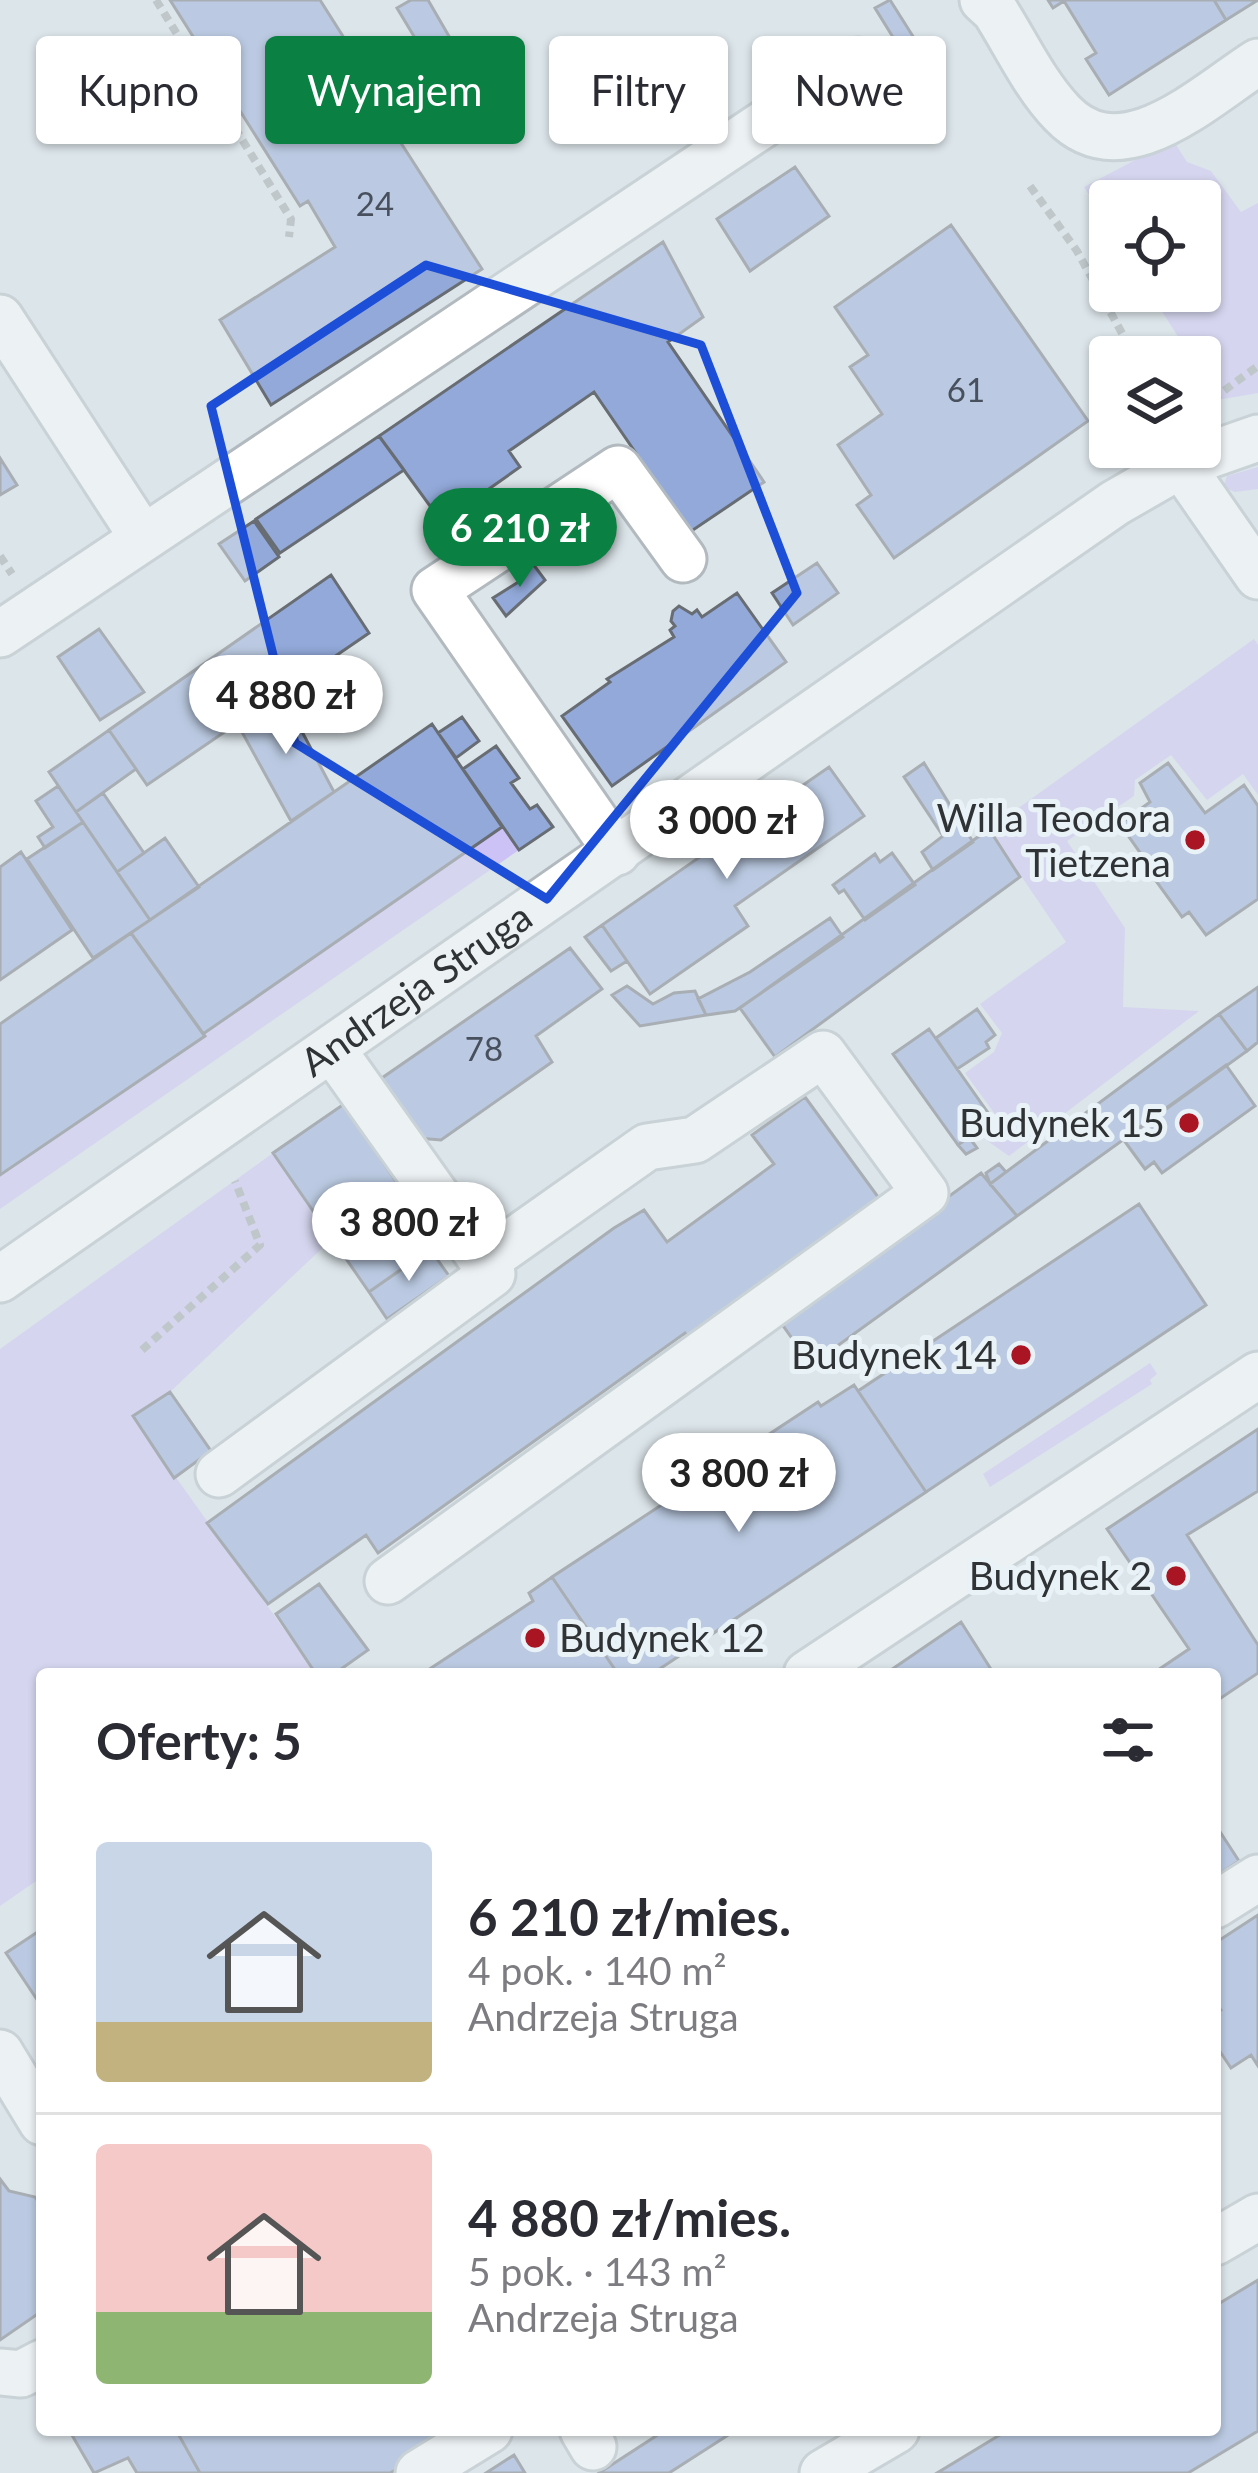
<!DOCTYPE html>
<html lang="pl">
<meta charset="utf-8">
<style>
body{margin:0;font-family:Lato,sans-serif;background:#f2f2f3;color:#2b2b33;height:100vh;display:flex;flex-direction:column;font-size:45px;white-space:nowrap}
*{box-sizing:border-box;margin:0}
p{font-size:39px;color:#7c7c81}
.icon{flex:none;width:66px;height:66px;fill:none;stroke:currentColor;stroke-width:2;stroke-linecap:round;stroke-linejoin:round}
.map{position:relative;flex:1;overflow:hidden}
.panel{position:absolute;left:36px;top:1668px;width:1185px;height:768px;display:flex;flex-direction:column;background:#fff;border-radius:12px;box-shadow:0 3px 9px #0004}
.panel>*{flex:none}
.hud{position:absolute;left:36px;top:36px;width:1188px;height:108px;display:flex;gap:24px}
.fabs{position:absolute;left:1089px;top:180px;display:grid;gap:24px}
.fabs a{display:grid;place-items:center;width:132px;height:132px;border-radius:12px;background:#fff;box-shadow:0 3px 9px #0004;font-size:60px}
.price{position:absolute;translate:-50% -102px;padding:0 27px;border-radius:42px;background:#fff;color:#222;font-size:39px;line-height:78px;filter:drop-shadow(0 3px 6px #0008)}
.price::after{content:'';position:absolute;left:50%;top:72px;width:36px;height:27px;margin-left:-18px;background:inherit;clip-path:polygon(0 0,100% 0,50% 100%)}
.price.active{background:#0b8043;color:#fff}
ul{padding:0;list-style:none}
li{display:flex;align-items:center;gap:36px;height:300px;padding:0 60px}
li+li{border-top:3px solid #e1e1e2}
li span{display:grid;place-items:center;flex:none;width:336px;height:240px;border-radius:12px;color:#555}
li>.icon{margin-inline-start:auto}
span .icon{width:144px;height:144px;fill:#fffc;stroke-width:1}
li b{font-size:51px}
h2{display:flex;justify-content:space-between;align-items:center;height:144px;padding:0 60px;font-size:51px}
.chip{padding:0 42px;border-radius:12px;background:#fff;box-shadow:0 3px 9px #0004;font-size:42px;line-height:108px}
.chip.active{background:#0b8043;color:#fff}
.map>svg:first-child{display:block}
.green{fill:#cdc2f5}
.building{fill:#92a9d9;stroke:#686c73;stroke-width:3}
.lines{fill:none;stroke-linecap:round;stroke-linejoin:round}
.minor-casing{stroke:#b2babf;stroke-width:51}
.path{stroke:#9ca2a6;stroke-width:8;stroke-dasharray:9 6;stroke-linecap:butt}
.minor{stroke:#fff;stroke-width:45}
.marked{fill:none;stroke:#1d4ed8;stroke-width:9;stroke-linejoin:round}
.poi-dot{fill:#aa1524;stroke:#e9f2f7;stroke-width:4.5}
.labels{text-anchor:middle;stroke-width:10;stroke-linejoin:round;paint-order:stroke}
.number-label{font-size:33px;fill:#48505e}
.poi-label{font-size:39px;fill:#303335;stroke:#e9f2f7;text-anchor:end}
.street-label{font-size:39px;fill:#303335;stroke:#e9f2f7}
</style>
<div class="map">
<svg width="1258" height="2473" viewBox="0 0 1258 2473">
<rect width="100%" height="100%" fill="#dce5ea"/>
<!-- green -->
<path class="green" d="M1173 140 1187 162 1211 171 1241 212 1258 203V393L1200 403V357H1191L1149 291H1200V201H1110V228L1084 187Z
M1258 467V489L1235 492 1223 487 1227 476Z
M1254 639 1258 645V795L1243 774 1207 800 1171 755 1135 780 1134 796 1067 841 1125 928 1123 1007 1199 1011 1009 1156 979 1135 1000 1121 965 1073 994 1052 1002 1033 980 1004 1066 942 989 829Z
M502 827 519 850 0 1209V1174Z
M273 1153 332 1239 170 1392 133 1417 316 1674H42V1877L0 1906V1349Z
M1150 1363 1157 1374 1150 1380 1152 1384 990 1487 983 1474Z"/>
<!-- building -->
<path class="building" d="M170 0H320L408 139 401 143 482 269 271 405 220 320 335 247 308 201 300 206Z
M411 0H428L450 38 424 53 397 8Z
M890 0 914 38 899 47 875 8Z
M1048 0H1214L1226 20 1109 95 1086 59 1096 53 1064 1 1053 8Z
M1214 0H1258L1226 20Z
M795 167 829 216 750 271 717 219Z
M951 225 1088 421 894 558 857 505 871 495 838 445 882 414 850 367 868 355 835 307Z
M663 242 703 317 668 342 764 482 690 532 594 392 509 451 520 467 459 510 448 494 430 506 379 436Z
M379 436 404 470 280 553 256 519Z
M0 458 17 485 0 495Z
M254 521 279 557 245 581 219 544Z
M817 563 838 593 793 625 772 593Z
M533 564 545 580 506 616 493 598 520 581 517 576Z
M331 575 369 633 147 785 109 730Z
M737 593 786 662 612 786 562 716 610 682 607 679 674 637 670 630 675 626 671 621 673 611 679 606 692 614 697 610 702 617Z
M99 629 144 692 100 720 58 657Z
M281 692 334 792 291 821 237 723Z
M462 717 479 741 456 758 438 733Z
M432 724 502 827 203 1034 131 933Z
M109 730 136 769 76 812 49 772Z
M496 746 519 778 511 783 530 809 537 805 553 827 519 850 463 769Z
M924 763 973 842 933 870 922 852 943 836 904 777Z
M1168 763 1205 813 1244 785 1258 806V899L1206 935 1189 912 1182 917 1156 881 1164 876 1151 857 1146 861 1120 824 1150 802 1140 783Z
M829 767 864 816 735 906 748 926 650 994 602 925Z
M58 786 83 822 45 848 38 837 53 827 36 801Z
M103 793 144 853 117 872 76 812Z
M83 822 150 920 93 958 27 859Z
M989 829 1020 877 775 1057 740 1008Z
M165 838 199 887 150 920 117 872Z
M21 852 72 930 0 980V867Z
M892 853 915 885 865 920 844 890 839 893 833 885 875 854 880 862Z
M830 918 843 937 735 1011 706 1015 698 999 750 972Z
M602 925 627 961 611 971 585 937Z
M131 933 205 1036 0 1175V1024Z
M570 948 602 989 536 1036 552 1062 441 1140 417 1138 379 1080Z
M627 986 653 1004 674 993 695 991 706 1015 640 1026 612 995Z
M1258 987V1042L1247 1051 1219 1014Z
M977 1009 995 1035 986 1042 989 1048 957 1069 936 1038Z
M1219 1014 1247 1051 1017 1216 990 1184Z
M929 1029 993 1120 958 1145 893 1054Z
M1226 1065 1255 1106 1162 1173 1154 1162 1145 1169 1123 1139Z
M805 1097 881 1201 690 1340 685 1333 378 1553 366 1535 268 1604 207 1523 614 1228 644 1210 667 1242 774 1164 752 1135Z
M344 1104 438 1244 369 1292 273 1153Z
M969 1137 977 1148 966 1154 958 1145Z
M999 1164 1006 1172 990 1184 986 1173Z
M981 1173 1017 1216 811 1365 779 1320Z
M1139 1204 1206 1305 926 1492 858 1391Z
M430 1249 449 1276 387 1319 369 1292Z
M854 1385 926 1492 652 1674H618L552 1577 818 1402 821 1406Z
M170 1392 211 1451 174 1478 133 1416Z
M1258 1429V1491L1187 1535 1258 1645V1673L1215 1702V1674H1152L1189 1649 1107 1529Z
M552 1577 618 1674H422L533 1601 529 1593Z
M319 1584 368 1650 334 1674H316L276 1614Z
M961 1622 994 1674H885Z
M1215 1824 1239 1861 1215 1877Z
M1258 1915V2066L1251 2055 1231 2068 1215 2044V2014L1221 2010 1215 2001V1943Z
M42 1929V2007L6 1953Z
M0 2179 9 2191 35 2197 42 2207V2311L0 2340Z
M1258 2280V2431L1188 2473H937L1008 2430H1215V2306Z
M69 2430H176L200 2473H137L128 2458 94 2473Z
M176 2430H447L451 2438 390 2473H200Z
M652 2430H736L669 2473H599L656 2436Z
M514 2455 525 2473H486Z"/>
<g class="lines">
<defs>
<g id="minor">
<path d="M983 0 995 11C1016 44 1035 85 1062 113 1122 176 1203 97 1258 62"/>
<path d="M0 318 143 538"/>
<path d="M1181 465 1258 576"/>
<path d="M0 634 858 61"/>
<path d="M617 852 435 590 618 469 683 559"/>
<path id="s1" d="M0 1279 1115 503 1181 465 1258 438"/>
<path d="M219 1474 492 1274 332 1049"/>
<path d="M388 1581 925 1193 823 1054 695 1140 647 1147 484 1262"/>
<path d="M807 1674 1258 1375"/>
<path d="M1215 1905 1258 1878"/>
<path d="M0 2053 42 2122"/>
<path d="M1215 2242 1258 2217"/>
<path d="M0 2372 21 2374 42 2363"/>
<path d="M583 2430 593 2447"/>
<path d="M419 2473 489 2430"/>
<path d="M823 2473 896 2430"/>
</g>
</defs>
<!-- minor casing -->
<use href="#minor" class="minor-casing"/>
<!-- path -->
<path class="path" d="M156 0 291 219 289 237
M1030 186 1077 251 1135 357
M1200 408 1258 366
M0 556 12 574
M142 1350 260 1245 235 1181"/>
<!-- minor -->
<use href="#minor" class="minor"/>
</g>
<!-- marked area -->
<path d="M0 0H1258V2473H0ZM426 265 701 345 797 593 547 899 295 743 211 406Z" fill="#dce5ea" fill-opacity=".55" fill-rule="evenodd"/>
<path class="marked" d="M426 265 701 345 797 593 547 899 295 743 211 406Z"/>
<!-- markers -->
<g class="poi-dot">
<circle cx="1195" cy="840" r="12"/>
<circle cx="1189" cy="1123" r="12"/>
<circle cx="1021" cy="1355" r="12"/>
<circle cx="1176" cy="1576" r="12"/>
<circle cx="535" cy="1638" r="12"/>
</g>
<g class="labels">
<!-- number labels -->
<g class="number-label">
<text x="375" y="216">24</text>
<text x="966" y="402">61</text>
<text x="484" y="1061">78</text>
</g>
<!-- poi labels -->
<g class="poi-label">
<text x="1171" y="832">Willa Teodora<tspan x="1171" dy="45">Tietzena</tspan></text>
<text x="1165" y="1137">Budynek 15</text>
<text x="997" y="1369">Budynek 14</text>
<text x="1152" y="1590">Budynek 2</text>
<text x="559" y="1652" text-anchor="start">Budynek 12</text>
</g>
<!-- street labels -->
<g class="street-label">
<text dy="14" stroke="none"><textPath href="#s1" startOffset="507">Andrzeja Struga</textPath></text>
</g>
</g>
</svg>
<div class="fabs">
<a><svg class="icon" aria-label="locate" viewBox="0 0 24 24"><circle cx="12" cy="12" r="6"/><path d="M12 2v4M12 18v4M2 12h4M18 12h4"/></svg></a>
<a><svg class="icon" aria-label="layers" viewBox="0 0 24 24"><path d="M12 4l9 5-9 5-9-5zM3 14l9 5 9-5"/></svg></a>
</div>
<b class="price active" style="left:520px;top:590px">6 210 zł</b>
<b class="price" style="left:286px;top:757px">4 880 zł</b>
<b class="price" style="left:727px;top:882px">3 000 zł</b>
<b class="price" style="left:409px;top:1284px">3 800 zł</b>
<b class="price" style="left:739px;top:1535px">3 800 zł</b>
<div class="hud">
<a class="chip">Kupno</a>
<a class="chip active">Wynajem</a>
<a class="chip">Filtry</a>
<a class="chip">Nowe</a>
</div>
<section class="panel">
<h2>Oferty: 5<svg class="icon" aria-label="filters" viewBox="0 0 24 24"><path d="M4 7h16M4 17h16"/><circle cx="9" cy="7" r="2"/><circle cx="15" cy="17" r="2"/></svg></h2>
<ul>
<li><span style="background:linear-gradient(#c9d6e8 75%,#c2b280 0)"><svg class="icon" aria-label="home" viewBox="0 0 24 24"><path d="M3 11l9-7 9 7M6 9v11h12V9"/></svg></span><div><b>6 210 zł/mies.</b><p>4 pok. · 140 m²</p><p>Andrzeja Struga</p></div></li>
<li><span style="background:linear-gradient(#f6c9c9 70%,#8fb573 0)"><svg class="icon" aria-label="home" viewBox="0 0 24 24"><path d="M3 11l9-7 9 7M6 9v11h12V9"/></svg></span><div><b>4 880 zł/mies.</b><p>5 pok. · 143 m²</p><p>Andrzeja Struga</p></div></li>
</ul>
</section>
</div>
